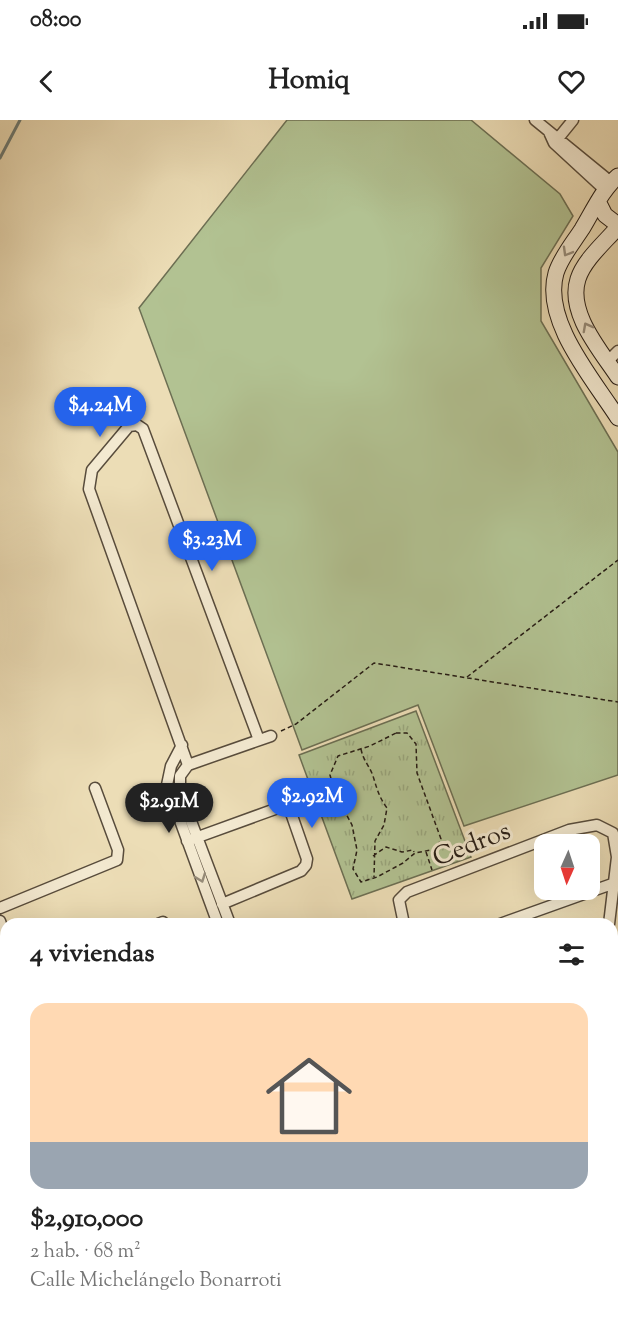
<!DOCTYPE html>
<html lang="es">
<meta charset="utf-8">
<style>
body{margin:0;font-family:"Sorts Mill Goudy",serif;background:#f6f6f6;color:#222;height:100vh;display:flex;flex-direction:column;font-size:22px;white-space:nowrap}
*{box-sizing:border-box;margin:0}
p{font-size:20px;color:#767676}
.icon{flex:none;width:33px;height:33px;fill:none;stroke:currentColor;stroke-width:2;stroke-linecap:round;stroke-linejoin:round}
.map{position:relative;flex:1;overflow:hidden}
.drawer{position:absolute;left:0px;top:798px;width:618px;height:404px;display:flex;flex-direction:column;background:#fff;border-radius:18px 18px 0 0;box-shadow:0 6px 24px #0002}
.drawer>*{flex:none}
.needle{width:39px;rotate:183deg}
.fabs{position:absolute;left:534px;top:714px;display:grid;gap:12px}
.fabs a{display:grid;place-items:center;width:66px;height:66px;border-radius:12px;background:#fff;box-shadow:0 6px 24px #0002;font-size:30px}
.price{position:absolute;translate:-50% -51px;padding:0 14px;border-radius:21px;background:#2563eb;color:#fff;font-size:20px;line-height:39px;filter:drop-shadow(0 2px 3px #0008)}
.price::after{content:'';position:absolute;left:50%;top:36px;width:18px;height:14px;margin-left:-9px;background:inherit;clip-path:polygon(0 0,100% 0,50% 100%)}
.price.on{background:#222;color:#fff}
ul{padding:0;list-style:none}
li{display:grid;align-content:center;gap:12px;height:318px;padding:0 30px}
li span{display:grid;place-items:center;height:186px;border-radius:18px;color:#555}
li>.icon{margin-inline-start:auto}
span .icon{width:108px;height:108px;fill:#fffc;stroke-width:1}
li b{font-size:26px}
h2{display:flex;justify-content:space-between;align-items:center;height:72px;padding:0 30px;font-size:26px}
.status{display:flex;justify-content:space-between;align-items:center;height:42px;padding:0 30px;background:#fff;direction:ltr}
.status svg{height:16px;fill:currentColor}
header{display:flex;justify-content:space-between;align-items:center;height:78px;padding:0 30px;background:#fff;font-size:27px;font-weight:700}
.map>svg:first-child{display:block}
.grass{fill:#b2c292;stroke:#6c6f53;stroke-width:1.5}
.park{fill:url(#park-tufts);stroke:#6c6f53;stroke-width:1.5}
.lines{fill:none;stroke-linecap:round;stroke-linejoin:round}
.stream{stroke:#6c7b75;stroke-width:3}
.lane-casing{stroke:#584c3c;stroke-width:8}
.street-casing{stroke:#584c3c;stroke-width:13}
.secondary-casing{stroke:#261c14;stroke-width:17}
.path{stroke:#261c14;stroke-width:1.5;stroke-dasharray:4.5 3;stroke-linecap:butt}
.lane{stroke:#f3e9d0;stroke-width:5}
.street{stroke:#f3e9d0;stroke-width:10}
.secondary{stroke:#f3e9d0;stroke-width:15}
.oneway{stroke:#978d7b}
.labels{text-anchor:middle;stroke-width:6;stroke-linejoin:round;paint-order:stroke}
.street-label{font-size:26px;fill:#261c14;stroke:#f3e9d0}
</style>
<div class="status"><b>08:00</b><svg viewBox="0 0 49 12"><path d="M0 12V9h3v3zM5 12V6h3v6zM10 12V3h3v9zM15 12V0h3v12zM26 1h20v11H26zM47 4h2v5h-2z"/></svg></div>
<header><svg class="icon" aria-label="back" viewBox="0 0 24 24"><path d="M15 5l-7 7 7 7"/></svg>Homiq<svg class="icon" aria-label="heart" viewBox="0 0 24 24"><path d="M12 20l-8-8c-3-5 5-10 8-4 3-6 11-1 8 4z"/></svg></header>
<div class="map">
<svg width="618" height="1201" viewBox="0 0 618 1201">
<defs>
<pattern id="park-tufts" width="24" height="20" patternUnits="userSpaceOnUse" patternTransform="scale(1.5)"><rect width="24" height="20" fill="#b2c292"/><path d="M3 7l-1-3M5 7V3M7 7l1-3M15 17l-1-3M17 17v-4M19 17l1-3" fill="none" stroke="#99a67d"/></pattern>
</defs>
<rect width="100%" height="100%" fill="#ecddb6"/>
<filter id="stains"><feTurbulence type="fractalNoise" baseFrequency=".00333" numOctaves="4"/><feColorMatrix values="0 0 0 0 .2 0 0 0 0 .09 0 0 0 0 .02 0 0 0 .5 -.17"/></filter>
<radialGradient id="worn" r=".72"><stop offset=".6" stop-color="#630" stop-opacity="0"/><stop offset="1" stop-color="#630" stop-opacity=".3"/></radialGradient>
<!-- grass -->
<path class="grass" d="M287 0H471L560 74 573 96 541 148V201L618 332V655L464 706 418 585 302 630 139 188Z"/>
<!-- park -->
<path class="park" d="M416 591 471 737 352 779 299 635Z"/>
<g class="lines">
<!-- stream -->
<path class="stream" d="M0 38 20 0"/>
<defs>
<path id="lane" d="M0 922 6 930"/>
<path id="street" d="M535 0 611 62
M549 12 554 23 605 70
M556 21 573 0
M608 241 618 231
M182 625 171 646 167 665 218 804
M188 645 89 369 92 350 129 306 137 305 143 309 259 620
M187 721 278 688 290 690 307 739 306 745 301 751 222 784
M0 788 117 740 118 730 95 668
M0 801 6 819
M158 804 163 802
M230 804 180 672V656L188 645 271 616
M404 804 399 780 407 772 569 710 597 705 613 713 617 737 609 804
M500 804 612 764
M612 975 618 995
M0 1144 6 1138
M612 1162 618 1178
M250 1196 256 1201
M291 1196 292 1201
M369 1196 370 1201
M443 1196 445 1201
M493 1196 495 1201
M506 1196 508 1201
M551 1196 553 1201"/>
<path id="secondary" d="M618 56C602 70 593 91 582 109 573 123 561 137 556 153 542 201 594 260 618 298
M599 83 605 95 618 105
M618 107C605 122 584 140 578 159 567 193 601 231 618 257
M0 1071 6 1076
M0 1114 6 1120
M97 1196 104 1201
M138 1196 145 1201"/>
</defs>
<!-- lane casing -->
<use href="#lane" class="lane-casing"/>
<!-- street casing -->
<use href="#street" class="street-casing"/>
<!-- secondary casing -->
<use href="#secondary" class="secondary-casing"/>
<!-- path -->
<path class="path" d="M467 557 618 440
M281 611 296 604 374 543 618 582
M396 613H407L416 624 417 653 441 719 436 729 415 733 403 743 377 757 361 762 353 749 357 730 352 705 335 673 330 655 338 636 370 626Z
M361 629C363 640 370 647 373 656 377 669 379 677 387 688L384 705 375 721 374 757
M426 732 432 750
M373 736 386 727 402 732 413 730 414 732"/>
<!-- lane -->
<use href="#lane" class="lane"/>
<!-- street -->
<use href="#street" class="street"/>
<!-- secondary -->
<use href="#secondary" class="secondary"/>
</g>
<!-- one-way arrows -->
<defs><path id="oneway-chevron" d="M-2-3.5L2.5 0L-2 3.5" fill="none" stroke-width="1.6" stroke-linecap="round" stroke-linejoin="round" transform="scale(1.5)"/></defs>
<g class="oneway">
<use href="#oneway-chevron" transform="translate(567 132) rotate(120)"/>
<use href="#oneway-chevron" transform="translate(587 207) rotate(-118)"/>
<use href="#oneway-chevron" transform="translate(201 758) rotate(70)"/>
</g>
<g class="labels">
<!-- street labels -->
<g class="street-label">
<text transform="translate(471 723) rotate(-21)" y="9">Cedros</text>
</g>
</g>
<rect width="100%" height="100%" filter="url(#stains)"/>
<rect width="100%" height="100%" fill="url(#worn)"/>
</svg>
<div class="fabs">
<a><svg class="needle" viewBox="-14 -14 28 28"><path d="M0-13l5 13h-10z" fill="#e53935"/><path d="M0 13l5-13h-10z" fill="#767676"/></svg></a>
</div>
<b class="price" style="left:100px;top:318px">$4.24M</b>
<b class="price" style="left:212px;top:452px">$3.23M</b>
<b class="price" style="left:312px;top:709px">$2.92M</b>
<b class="price on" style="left:169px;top:714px">$2.91M</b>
<section class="drawer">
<h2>4 viviendas<svg class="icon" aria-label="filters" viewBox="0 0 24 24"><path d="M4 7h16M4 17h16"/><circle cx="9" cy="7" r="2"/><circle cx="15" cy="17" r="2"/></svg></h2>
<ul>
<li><span style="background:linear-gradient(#ffd9b3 75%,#9aa5b1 0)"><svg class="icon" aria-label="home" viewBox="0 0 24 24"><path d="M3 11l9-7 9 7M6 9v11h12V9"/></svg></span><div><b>$2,910,000</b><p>2 hab. · 68 m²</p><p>Calle Michelángelo Bonarroti</p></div></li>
</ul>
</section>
</div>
